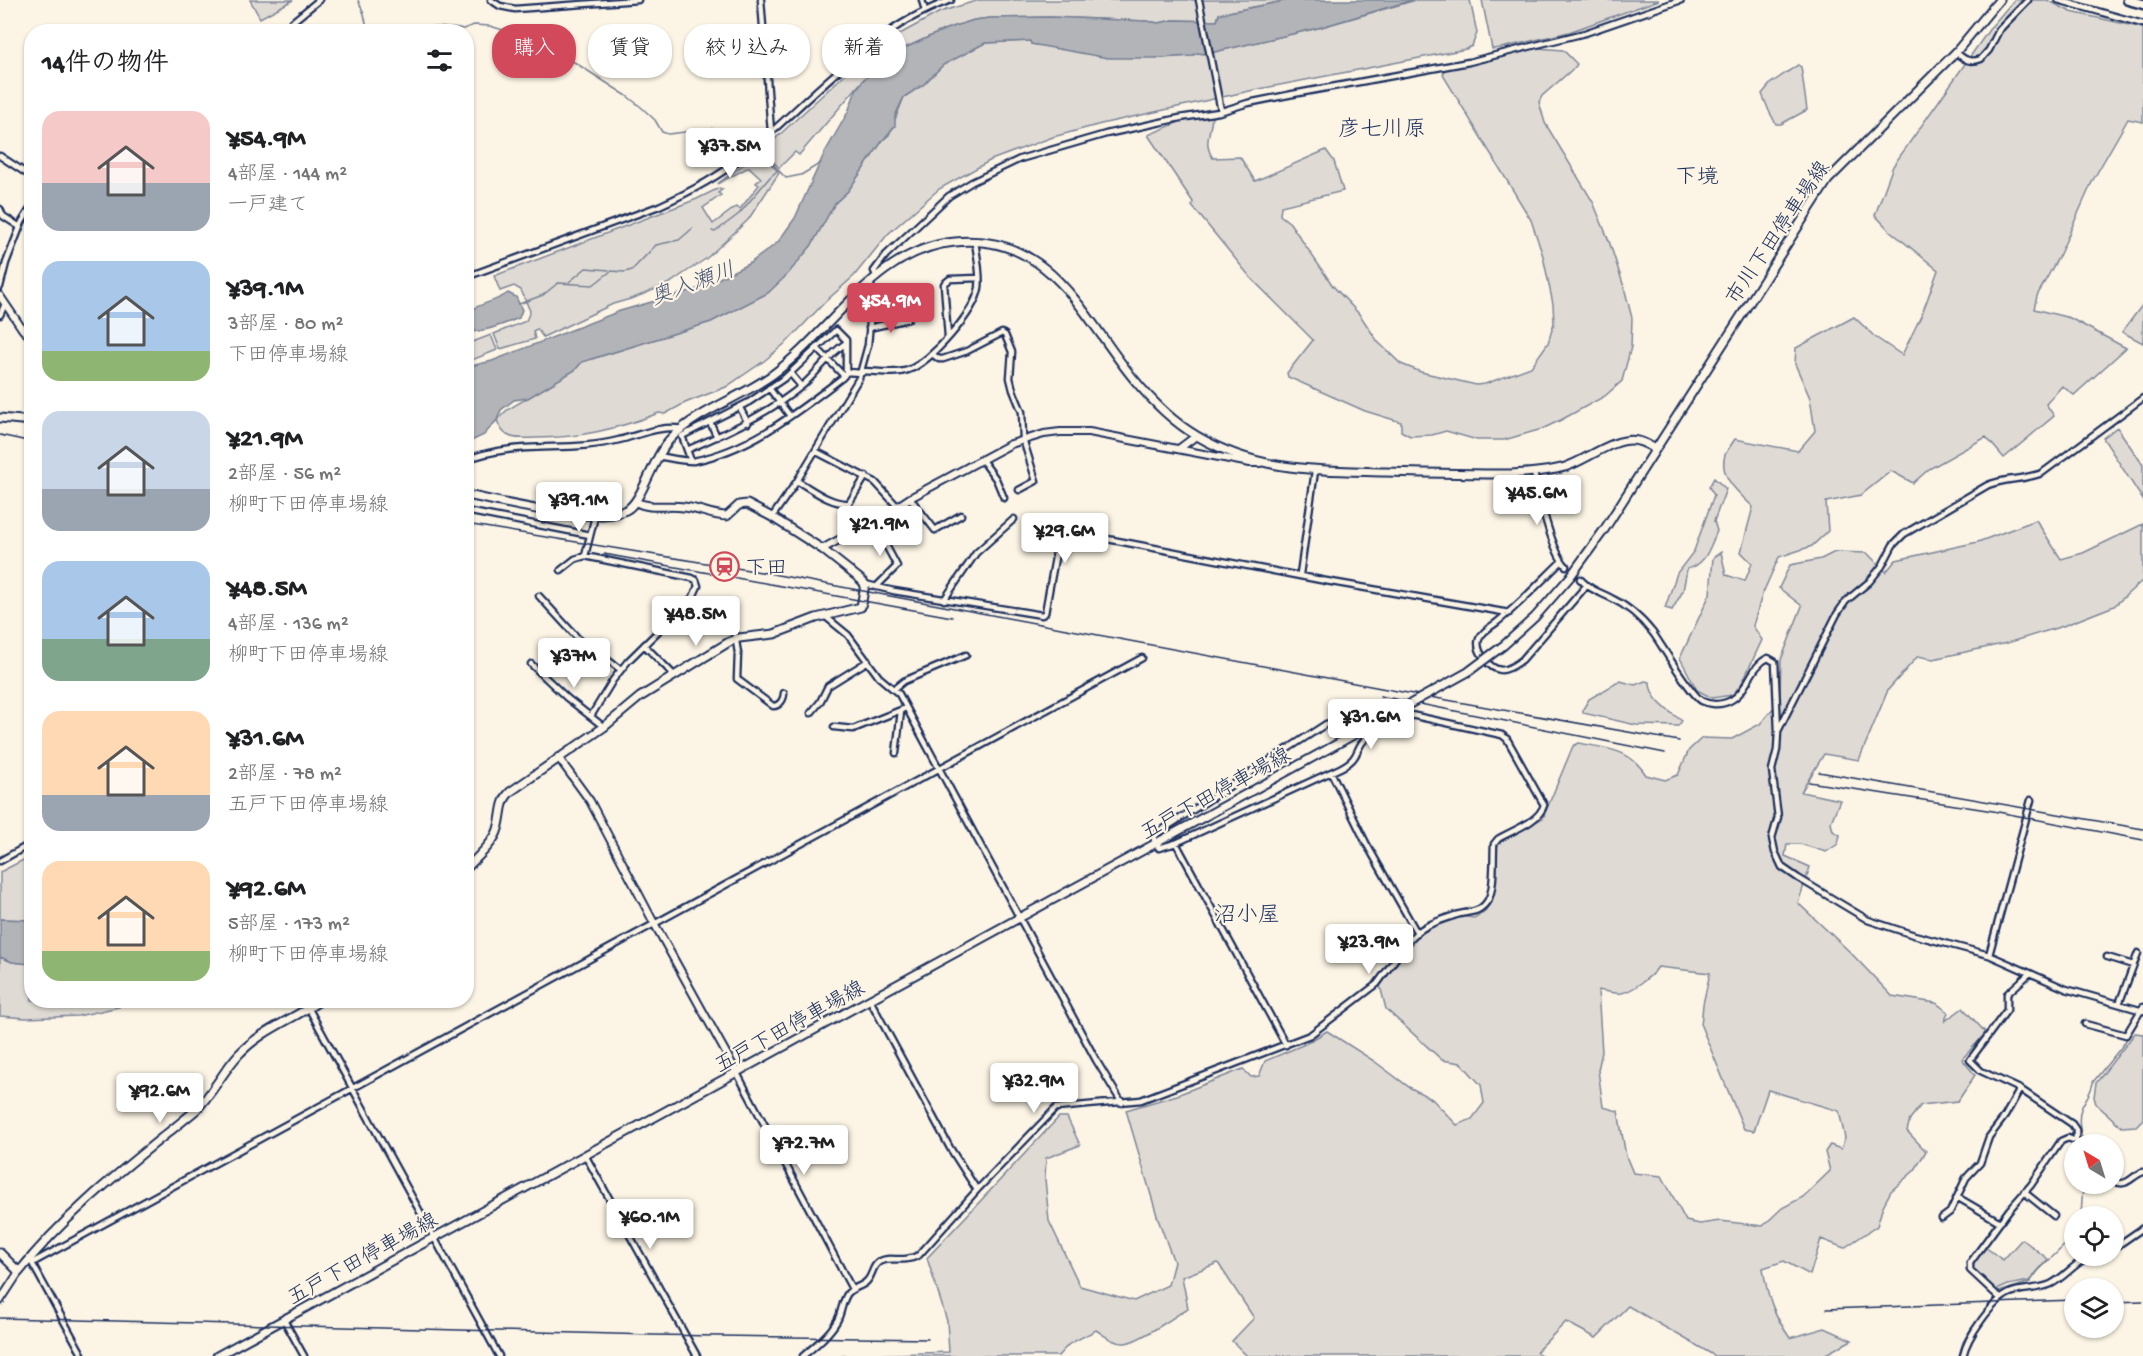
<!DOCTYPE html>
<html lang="ja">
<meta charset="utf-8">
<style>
body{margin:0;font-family:"Gochi Hand","Klee One",sans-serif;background:#f2f2f2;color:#202124;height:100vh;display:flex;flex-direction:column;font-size:22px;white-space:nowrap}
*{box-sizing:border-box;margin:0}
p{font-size:20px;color:#757577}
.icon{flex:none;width:33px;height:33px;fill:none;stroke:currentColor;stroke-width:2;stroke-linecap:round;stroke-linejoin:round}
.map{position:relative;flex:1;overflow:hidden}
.drawer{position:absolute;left:24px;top:24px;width:450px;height:984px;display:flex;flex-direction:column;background:#fff;border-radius:24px;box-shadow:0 2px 4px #0004}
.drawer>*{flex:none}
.hud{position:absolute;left:492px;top:24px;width:570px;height:54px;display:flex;gap:12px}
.needle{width:39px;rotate:322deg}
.fabs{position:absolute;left:2064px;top:1134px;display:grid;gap:12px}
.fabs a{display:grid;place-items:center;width:60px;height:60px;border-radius:50%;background:#fff;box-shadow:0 2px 4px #0004;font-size:30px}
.price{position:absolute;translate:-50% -51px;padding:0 14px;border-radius:6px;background:#fff;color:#222;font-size:20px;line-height:39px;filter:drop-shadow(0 2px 3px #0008)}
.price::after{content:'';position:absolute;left:50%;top:36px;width:18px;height:14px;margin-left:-9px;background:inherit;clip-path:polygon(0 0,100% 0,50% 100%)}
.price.active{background:#d1495b;color:#fff}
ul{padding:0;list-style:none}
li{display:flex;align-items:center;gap:18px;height:150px;padding:0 18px}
li span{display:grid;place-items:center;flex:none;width:168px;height:120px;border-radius:18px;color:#555}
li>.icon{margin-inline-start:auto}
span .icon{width:72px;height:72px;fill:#fffc;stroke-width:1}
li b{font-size:26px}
h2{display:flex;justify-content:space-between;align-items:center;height:72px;padding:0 18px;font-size:26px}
.tag{padding:0 21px;border-radius:24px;background:#fff;box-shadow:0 2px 4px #0004;font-size:21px;line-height:54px}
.tag.active{background:#d1495b;color:#fff}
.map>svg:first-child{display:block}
.green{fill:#dfdbd4;stroke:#7d8599;stroke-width:1.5;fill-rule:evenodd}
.water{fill:#b2b4b8;stroke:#767f94;stroke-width:1.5}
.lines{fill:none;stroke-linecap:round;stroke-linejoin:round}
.stream{stroke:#767f94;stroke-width:1.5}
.minor-casing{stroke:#1b2f5e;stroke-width:9}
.tertiary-casing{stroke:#1b2f5e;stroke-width:10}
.secondary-casing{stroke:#1b2f5e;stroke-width:11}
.motorway-casing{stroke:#1b2f5e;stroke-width:13}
.minor{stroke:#fcf5e5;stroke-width:4.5}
.tertiary{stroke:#fcf5e5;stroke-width:6}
.secondary{stroke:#fcf5e5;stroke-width:7}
.motorway{stroke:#fcf5e5;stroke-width:8}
.rail{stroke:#1b2f5e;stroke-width:1.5}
.secondary-bridge-casing{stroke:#1b2f5e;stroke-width:11;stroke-linecap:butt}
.secondary-bridge{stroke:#fcf5e5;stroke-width:7}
.labels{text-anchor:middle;stroke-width:4.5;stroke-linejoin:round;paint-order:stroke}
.street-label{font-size:21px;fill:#1b2f5e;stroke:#fcf5e5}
.poi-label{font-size:21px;fill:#1b2f5e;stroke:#fcf5e5;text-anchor:start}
.neighbourhood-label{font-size:22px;fill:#1b2f5e;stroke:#fcf5e5}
.water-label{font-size:22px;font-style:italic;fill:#485779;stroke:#fcf5e5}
</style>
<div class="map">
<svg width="2143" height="1356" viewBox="0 0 2143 1356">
<rect width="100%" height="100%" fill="#fcf5e5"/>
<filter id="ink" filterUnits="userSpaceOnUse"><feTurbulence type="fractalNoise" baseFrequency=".0167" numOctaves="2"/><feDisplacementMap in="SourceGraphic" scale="12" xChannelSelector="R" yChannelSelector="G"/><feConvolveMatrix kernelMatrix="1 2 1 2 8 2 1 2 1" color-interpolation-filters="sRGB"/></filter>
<g filter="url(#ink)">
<!-- green -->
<path class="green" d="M250 0H293L260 18Z
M979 0H1289L1219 14 1217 21 1173 20 1159 23 1146 21 1050 17 990 18 974 20 946 29 905 48 864 79 799 155 795 152 779 168 763 150 856 64 898 35 940 12Z
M1416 0H1470L1477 33 1472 46 1466 49 1254 90 1101 124 1053 137 991 160 939 189 888 234 854 276 826 301 788 341 764 361 726 387 685 403 665 414 659 413C617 429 580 438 535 438 526 438 515 440 507 435 501 431 499 426 497 420L507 410 575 370 582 362 711 322 768 293 811 246 835 203 848 191 883 140 889 135 904 97 923 85 943 65 985 43 1030 41 1031 44 1160 58 1191 56 1197 53 1206 54 1318 28Z
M1482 0H1659L1569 32 1501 48 1492 49Z
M2014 0H2047L2071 12 2143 28V122L2128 119 2093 180 2060 254 2037 296 2034 309 2070 318 2126 348 2074 395 2062 386 2046 404 2054 416 2004 458 1986 437 1929 469 1913 483 1891 471 1861 495 1826 502 1828 531 1812 546 1779 557 1762 595 1753 626 1762 640 1741 685 1732 695 1712 698 1697 690 1680 658 1710 594 1713 558 1721 552 1726 575 1745 581 1752 563 1741 552 1753 507C1740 494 1718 477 1725 455 1727 450 1732 444 1735 439L1798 451 1815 431 1810 398 1795 364 1796 348 1854 317 1875 337 1902 355 1922 314 1938 270 1889 230 1875 215 1893 166 1991 27Z
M1537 48 1563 50 1577 64 1575 67 1542 96 1539 102 1545 123 1593 202 1609 241 1624 287 1632 318 1631 347 1622 381 1605 396 1561 420 1542 429 1504 440H1477L1446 431 1432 435 1410 436 1401 431V422L1365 411 1288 377 1287 373 1313 340 1251 278 1192 206 1193 202 1148 135 1184 120 1212 115C1212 131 1202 143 1213 158L1240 157 1255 181 1326 150 1334 161 1343 191 1281 206 1280 215 1290 223 1333 286 1360 315 1378 342 1401 364 1421 372 1476 385 1485 384 1531 367 1548 343 1554 323 1553 304 1543 256 1531 220 1443 75 1445 68Z
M1798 65 1801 67 1807 110 1781 124H1776L1769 111 1762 94 1771 83Z
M761 152 779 173 748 220 707 258 686 272 670 283 634 298 613 304 543 337 537 329 533 331 535 339 500 349 494 334 526 321 530 311 521 290 514 286 500 291 494 276 697 199 719 188 723 189 718 193 721 195 703 208 713 224 736 207 740 209 759 185 756 183 761 178 749 167 717 184Z
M2143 304V343L2122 332Z
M491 335 497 350 467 362V344Z
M2117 427 2143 465V500L2103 438Z
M1714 478 1726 489 1714 521 1717 531C1710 547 1706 565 1687 569L1683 591 1672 610 1665 608 1677 573 1694 551 1714 495 1709 487Z
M2036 520 2061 559 2083 553 2143 524V580L2114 606 2063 626 2007 643 1933 659 1918 656 1888 690 1859 760 1824 754 1801 792 1840 800 1831 822 1833 831 1840 835 1838 844 1826 852 1800 844H1787L1785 856 1810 867 1798 903 1850 952 1892 996 1936 1003 1948 1012 1945 1021 1963 1008 1986 1033 1962 1059 1975 1075 1958 1101 1921 1105 1910 1119 1907 1131 1926 1151 1915 1170 1891 1191 1883 1206 1877 1226 1844 1248 1821 1239 1810 1275 1784 1261 1763 1268C1767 1296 1774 1315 1790 1338L1825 1328 1852 1340 1822 1356H1715L1628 1306 1596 1338 1566 1322 1536 1352 1542 1356H1247L1232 1341 1254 1318 1218 1263 1182 1277 1188 1308C1174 1317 1139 1342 1125 1343 1114 1344 1104 1335 1096 1330L1069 1344 1058 1356H841L949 1352 947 1321 927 1258 1059 1117H1067L1080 1145 1046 1158 1045 1179 1049 1221 1080 1286 1134 1301 1168 1285 1174 1262 1158 1219 1126 1110 1177 1095 1243 1069 1251 1077 1259 1076 1265 1061 1305 1044 1327 1031 1374 1061 1409 1087 1432 1099 1457 1125 1472 1119 1484 1103 1481 1085 1461 1063 1442 1060 1386 1009 1378 978 1416 933 1446 914 1474 918 1485 911 1492 900 1497 846 1504 839 1543 818 1573 746 1579 743C1607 749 1629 748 1646 775L1665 780 1678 775 1689 750 1702 738 1732 739 1760 724 1775 706 1780 693 1781 660 1802 606 1779 588 1790 565 1821 559 1835 552 1867 553 1886 572 1896 560 1978 542ZM1658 967 1710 973 1703 1004 1701 1026 1744 1129 1754 1131 1768 1090 1839 1111 1845 1138 1841 1149 1830 1145 1825 1152 1830 1171 1803 1197 1782 1208 1763 1226 1720 1221 1700 1224 1686 1221 1662 1176 1633 1173 1626 1156 1618 1111 1603 1107 1598 1070 1602 1052 1598 990C1605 991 1615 994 1622 993 1634 990 1652 976 1658 967Z
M1620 681 1635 685 1645 681 1650 682C1650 700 1669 711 1682 721L1678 726 1636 725 1583 713V709L1589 699Z
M31 856V920L0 919V872Z
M0 957 12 962 31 964 32 1000 118 1001 119 1007 78 1016 26 1018 0 1016Z
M2135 1033 2143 1034V1119L2136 1126 2122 1127 2096 1104 2094 1097 2096 1083Z
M2022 1239 2048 1259 2029 1281 2008 1285 1997 1290 1973 1268 1975 1261 1985 1247 2003 1260Z"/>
<!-- water -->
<path class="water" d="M1289 0H1413L1318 28 1206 54 1197 53 1191 56 1160 58H1108L1031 44 1030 41 985 43 943 65 923 85 904 97 895 116V126L883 140 848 191 835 203 811 246 787 275 768 293 711 322 582 362 575 370 528 398 514 400 501 410 497 420 484 435 467 443 466 367 492 361 620 311 697 289 750 263 769 249 778 242 795 218 824 154 848 112 856 90 864 79 905 48 946 29 974 20 990 18 1050 17 1146 21 1159 23 1173 20 1217 21 1219 14Z
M508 293 516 297 522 310 519 318C507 323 480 334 467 331V312C480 303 496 302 508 293Z
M0 919 31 920V964L12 962 0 957Z"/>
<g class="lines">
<!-- stream -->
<path class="stream" d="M358 0 364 14 368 32
M387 32 398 26 408 25 463 29 474 25 490 26 526 37 546 44 627 96 641 107 655 120 662 132 668 134C692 132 730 121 751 139 764 151 773 166 786 178L801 175 821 163
M712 231 715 232 739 214 770 177 778 170
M569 282 586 268 609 270
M519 304 543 295 558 283 593 285 611 271 625 272 632 270 656 245 679 240 693 228
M2083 1144C2081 1133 2077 1121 2081 1109 2084 1100 2092 1093 2093 1082L2123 1045 2143 1012
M2081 1216 2083 1184
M1959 1356 1963 1342 1968 1333 1999 1292 2030 1282 2038 1271 2074 1236"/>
<defs>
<path id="minor" d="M491 0 500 6 515 9 638 0
M761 0 771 132
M922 0 925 11
M1199 0 1221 111
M2058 0 2143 24
M280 32 319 0
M1956 52C1964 60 1970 63 1981 59L1989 50 1999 30 2028 0
M0 156 32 177
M0 209 3 216 20 227
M466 277 659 206C688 193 718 177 743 157 809 102 867 30 951 0
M877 277 874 271 886 255 949 196 972 182 1020 159 1106 134 1180 118 1219 112 1248 103 1293 94 1469 62 1520 49 1585 33 1681 0
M0 287 6 263 22 222 32 206
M0 315 5 304
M869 328 908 319
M948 337 944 284 950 279 979 278
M817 348 844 376
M932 354 939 359H943L967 351 1002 333 1005 335 1012 352 1010 378 1013 390 1022 412 1023 439 1036 481 1019 490
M862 371C877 371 894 375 908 370 931 362 975 312 979 288 981 274 977 256 975 242
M846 372 862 373
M790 373 801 386
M769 388 790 416
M740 408 748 423
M710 422 717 437
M687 450C728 432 768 414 803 385 818 372 829 354 846 343
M815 451 875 482 897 506
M658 456C670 458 681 461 693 461 751 450 797 412 842 378L846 373V340L836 330 786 377 749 402 682 436 691 461
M466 460C514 440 569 453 619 440 640 435 660 425 682 429
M982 460 996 479 1004 498
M1534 473C1538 493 1552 552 1566 566
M797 481C812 489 831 505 849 503L866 476
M910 498 935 530 961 515
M466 511 590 535
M772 517 797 481 859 378 868 345 871 310V283
M873 521 897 566 876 587
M585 556 595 516
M1562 561C1540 582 1520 604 1496 623 1490 627 1482 632 1479 639 1475 650 1489 669 1501 670 1509 670 1516 664 1522 660L1586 586
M561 570 575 559 585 556 692 578 696 580 698 586 693 597 628 661 613 680 591 716
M1300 574 1315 471
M1580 579C1589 589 1599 592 1611 598 1628 606 1642 619 1653 633 1663 647 1691 695 1702 701 1708 704 1717 705 1724 703 1748 697 1748 667 1768 658L1775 662 1778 731 1777 750 1772 770 1778 817 1772 838 1775 852 1782 867 1798 878 1868 920 1914 935 1989 955 2066 989 2143 1011
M865 584 894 591 1042 615 1045 613 1059 536 1064 532H1071L1326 581 1509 613
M539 596 584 645 596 651 621 670
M692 598 734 629 738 653 737 679 773 706C780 706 784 699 784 693
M944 600 976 553 1014 519
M826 617 848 635 879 677 899 694 1096 1060 1122 1103
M644 645 674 675
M531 664 567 698 604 727
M894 689 904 681 966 655
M811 713 820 702 828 686 868 661
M834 727 853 729 906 708
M1778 731 1837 614 1846 601 1869 582 1882 566 1893 545 1904 534 1988 485C2005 478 2024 480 2042 473L2143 398
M896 753 901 711
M1331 772 1366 843 1417 933
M1176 843 1286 1045
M0 861 32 843
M1989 955 2031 800
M2107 957 2133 965
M2029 974 2007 994V1010L1970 1060 1981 1071 2020 1089 2072 1124 2076 1130V1141L2078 1144
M870 1000 950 1148 977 1190
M2119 1004 2138 953
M309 1009 499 1356
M2085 1024 2126 1035 2143 1007
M737 1073 852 1289
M585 1155 697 1356
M2114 1181C2127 1188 2131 1176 2143 1172
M2024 1192 2054 1216
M1957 1197 2000 1222
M1942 1218 1950 1212 1966 1178 1980 1163 1989 1137 2005 1116 2020 1089
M2114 1248 2143 1228
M27 1261 32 1263 1142 658
M32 1263 83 1356
M2000 1298 1970 1270V1263L2009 1210 2031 1185 2061 1141 2068 1138 2076 1141
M284 1320 304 1356
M803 1356C815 1346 831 1333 838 1319 842 1311 842 1301 848 1293 853 1287 862 1287 867 1281 873 1275 872 1266 879 1262 889 1255 903 1264 919 1255L977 1190 1056 1108 1141 1100 1310 1035 1377 984 1410 939C1416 933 1422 928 1429 925 1437 921 1447 918 1456 915 1468 911 1480 914 1488 900 1495 889 1493 858 1494 844L1498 839C1513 830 1539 822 1544 805L1507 739 1502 735 1388 710 1359 724 1340 721 1326 724 1159 832 1154 837V840L1159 848 1176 843 1340 768C1362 757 1353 750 1367 737L1409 714
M1963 1356C1967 1337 1992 1301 2010 1293 2022 1288 2038 1290 2051 1284 2067 1276 2075 1261 2093 1256"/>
<path id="tertiary" d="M0 296 23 330 32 338
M1180 448 1196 436
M822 549 881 517 910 498 1011 444 1044 434 1060 432H1089L1250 463H1260
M558 757 590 801 654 923 737 1073
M0 1301 19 1272"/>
<path id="secondary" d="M0 418 32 421
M466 495C505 502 591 526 626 510 642 503 654 454 672 437 700 410 740 398 772 375 832 332 875 249 955 242 1051 233 1083 317 1133 378 1151 400 1173 422 1197 436 1258 472 1317 470 1385 472 1426 473 1468 474 1510 474 1528 473 1547 472 1565 467 1586 461 1616 435 1638 441 1644 442 1650 446 1655 449
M1535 617 1570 577 1604 530 1828 180 1956 52 1999 0
M466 869C477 857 491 846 497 832 503 817 499 803 510 792L604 727 640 697 729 642 739 638 774 634 816 618 861 607 865 584 860 579 822 549 772 517 747 504 739 505 727 516C712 516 698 508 684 507 667 504 651 510 636 502
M0 1253 19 1272C69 1209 134 1161 196 1110 213 1093 223 1071 239 1054 263 1029 294 1019 321 1000
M217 1356 1257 788"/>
<path id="motorway" d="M2128 0 2143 4"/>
</defs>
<!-- minor casing -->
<use href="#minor" class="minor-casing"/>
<!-- tertiary casing -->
<use href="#tertiary" class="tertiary-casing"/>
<!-- secondary casing -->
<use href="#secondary" class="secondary-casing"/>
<!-- motorway casing -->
<use href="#motorway" class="motorway-casing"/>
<!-- minor -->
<use href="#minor" class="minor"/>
<!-- tertiary -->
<use href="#tertiary" class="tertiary"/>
<!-- secondary -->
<use href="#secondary" class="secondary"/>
<!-- motorway -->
<use href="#motorway" class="motorway"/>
<!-- rail -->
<path class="rail" d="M0 435 32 442
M466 524 767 573 1413 694 1679 741
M604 554 952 617
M1380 696 1665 753
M1819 772 2143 829
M1809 782 1993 811 2143 840
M2114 1302 2143 1301
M1827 1309 2074 1300
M0 1318 652 1335 928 1339"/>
<defs>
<path id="secondary-bridge" d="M1257 788 1468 672 1504 645 1535 617"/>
</defs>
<!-- secondary-bridge casing -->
<use href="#secondary-bridge" class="secondary-bridge-casing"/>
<!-- secondary-bridge -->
<use href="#secondary-bridge" class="secondary-bridge"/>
</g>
</g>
<!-- icons -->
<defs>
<symbol id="station-ring" viewBox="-11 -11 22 22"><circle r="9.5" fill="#fcf5e5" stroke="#d1495b" stroke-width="1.5"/><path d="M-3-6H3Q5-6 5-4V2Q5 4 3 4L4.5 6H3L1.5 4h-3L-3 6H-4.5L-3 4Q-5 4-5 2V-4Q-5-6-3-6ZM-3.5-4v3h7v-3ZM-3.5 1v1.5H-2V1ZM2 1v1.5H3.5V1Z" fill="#d1495b"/></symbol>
</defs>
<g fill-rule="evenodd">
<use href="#station-ring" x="708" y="550" width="33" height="33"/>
</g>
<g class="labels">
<!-- street labels -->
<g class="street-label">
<text transform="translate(1777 232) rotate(-56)" y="7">市川下田停車場線</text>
<text transform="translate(1215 793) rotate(-29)" y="7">五戸下田停車場線</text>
<text transform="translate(789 1026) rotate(-29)" y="7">五戸下田停車場線</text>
<text transform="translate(362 1258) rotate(-29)" y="7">五戸下田停車場線</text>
</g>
<!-- poi labels -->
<g class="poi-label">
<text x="745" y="574">下田</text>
</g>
<!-- neighbourhood labels -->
<g class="neighbourhood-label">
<text x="1382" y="135">彦七川原</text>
<text x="1697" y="183">下境</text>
<text x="1247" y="921">沼小屋</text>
</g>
<!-- water labels -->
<g class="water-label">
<text transform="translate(692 282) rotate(-20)" y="8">奥入瀬川</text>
</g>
</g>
</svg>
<div class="fabs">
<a><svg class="needle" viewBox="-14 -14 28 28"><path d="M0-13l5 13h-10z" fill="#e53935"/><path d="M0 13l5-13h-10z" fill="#757577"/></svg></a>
<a><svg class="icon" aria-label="locate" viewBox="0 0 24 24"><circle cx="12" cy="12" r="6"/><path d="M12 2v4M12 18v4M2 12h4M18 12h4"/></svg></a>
<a><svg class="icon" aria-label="layers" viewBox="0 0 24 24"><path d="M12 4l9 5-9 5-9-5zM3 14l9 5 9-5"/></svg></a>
</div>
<b class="price" style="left:730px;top:179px">¥37.5M</b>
<b class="price active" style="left:891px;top:334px">¥54.9M</b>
<b class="price" style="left:1537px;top:526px">¥45.6M</b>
<b class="price" style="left:579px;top:533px">¥39.1M</b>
<b class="price" style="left:880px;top:557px">¥21.9M</b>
<b class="price" style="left:1065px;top:564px">¥29.6M</b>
<b class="price" style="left:696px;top:647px">¥48.5M</b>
<b class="price" style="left:574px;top:689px">¥37M</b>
<b class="price" style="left:1371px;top:750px">¥31.6M</b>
<b class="price" style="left:1369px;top:975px">¥23.9M</b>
<b class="price" style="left:1034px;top:1114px">¥32.9M</b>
<b class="price" style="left:160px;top:1124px">¥92.6M</b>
<b class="price" style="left:804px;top:1176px">¥72.7M</b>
<b class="price" style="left:650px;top:1250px">¥60.1M</b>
<div class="hud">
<a class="tag active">購入</a>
<a class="tag">賃貸</a>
<a class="tag">絞り込み</a>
<a class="tag">新着</a>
</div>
<section class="drawer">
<h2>14件の物件<svg class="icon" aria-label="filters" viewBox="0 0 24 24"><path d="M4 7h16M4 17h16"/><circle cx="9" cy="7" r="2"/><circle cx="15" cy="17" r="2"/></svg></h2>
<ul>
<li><span style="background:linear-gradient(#f6c9c9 60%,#9aa5b1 0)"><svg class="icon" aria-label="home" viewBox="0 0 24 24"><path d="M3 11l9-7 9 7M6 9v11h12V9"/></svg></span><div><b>¥54.9M</b><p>4部屋 · 144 m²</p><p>一戸建て</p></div></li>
<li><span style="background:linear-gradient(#a9c7e8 75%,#8fb573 0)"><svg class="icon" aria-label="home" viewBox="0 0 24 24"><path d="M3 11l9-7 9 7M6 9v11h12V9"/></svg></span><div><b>¥39.1M</b><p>3部屋 · 80 m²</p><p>下田停車場線</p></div></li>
<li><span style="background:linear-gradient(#c9d6e8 65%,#9aa5b1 0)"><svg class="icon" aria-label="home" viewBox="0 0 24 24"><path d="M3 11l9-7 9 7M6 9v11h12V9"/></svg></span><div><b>¥21.9M</b><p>2部屋 · 56 m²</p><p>柳町下田停車場線</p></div></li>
<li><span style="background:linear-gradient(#a9c7e8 65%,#7fa58c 0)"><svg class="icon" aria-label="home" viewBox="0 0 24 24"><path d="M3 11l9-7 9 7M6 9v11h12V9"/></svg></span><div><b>¥48.5M</b><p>4部屋 · 136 m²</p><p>柳町下田停車場線</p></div></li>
<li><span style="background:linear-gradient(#ffd9b3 70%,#9aa5b1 0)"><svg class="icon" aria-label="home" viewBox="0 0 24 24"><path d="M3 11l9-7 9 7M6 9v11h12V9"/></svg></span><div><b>¥31.6M</b><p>2部屋 · 78 m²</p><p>五戸下田停車場線</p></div></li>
<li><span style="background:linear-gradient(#ffd9b3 75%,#8fb573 0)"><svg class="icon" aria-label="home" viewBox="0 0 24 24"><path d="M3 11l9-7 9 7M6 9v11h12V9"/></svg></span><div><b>¥92.6M</b><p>5部屋 · 173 m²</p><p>柳町下田停車場線</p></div></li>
</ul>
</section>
</div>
